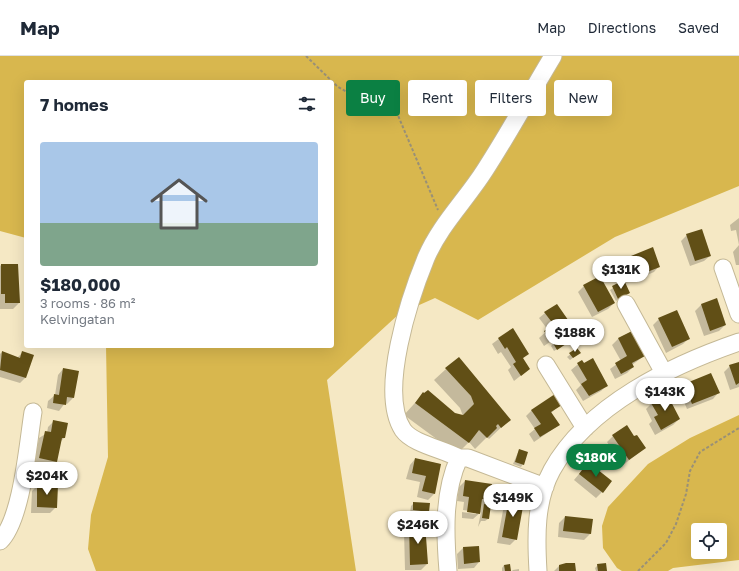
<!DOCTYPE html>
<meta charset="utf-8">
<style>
body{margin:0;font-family:"Golos Text",sans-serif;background:#f2f2f3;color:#1f2937;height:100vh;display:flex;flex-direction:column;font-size:15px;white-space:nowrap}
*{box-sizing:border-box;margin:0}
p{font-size:13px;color:#747a83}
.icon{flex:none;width:22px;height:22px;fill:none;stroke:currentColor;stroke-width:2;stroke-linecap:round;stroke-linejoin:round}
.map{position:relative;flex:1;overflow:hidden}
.drawer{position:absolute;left:24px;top:24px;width:310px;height:268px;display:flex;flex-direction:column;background:#fff;border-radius:4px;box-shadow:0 4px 16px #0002}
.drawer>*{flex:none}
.hud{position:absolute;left:346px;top:24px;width:333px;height:36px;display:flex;gap:8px}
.fabs{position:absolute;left:691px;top:467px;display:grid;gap:8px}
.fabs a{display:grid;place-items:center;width:36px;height:36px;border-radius:4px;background:#fff;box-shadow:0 4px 16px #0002;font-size:20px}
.price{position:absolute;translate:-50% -34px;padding:0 9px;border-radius:14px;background:#fff;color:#222;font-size:13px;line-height:26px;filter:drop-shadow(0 1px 2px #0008)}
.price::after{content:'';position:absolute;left:50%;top:24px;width:12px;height:9px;margin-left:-6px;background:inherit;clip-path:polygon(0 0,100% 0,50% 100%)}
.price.current{background:#0b8043;color:#fff}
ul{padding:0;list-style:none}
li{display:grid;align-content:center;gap:8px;height:212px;padding:0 16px}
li+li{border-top:1px solid #e0e1e3}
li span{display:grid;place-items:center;height:124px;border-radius:4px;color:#555}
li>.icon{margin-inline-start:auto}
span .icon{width:72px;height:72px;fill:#fffc;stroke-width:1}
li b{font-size:17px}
h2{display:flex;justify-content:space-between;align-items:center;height:48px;padding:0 16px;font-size:17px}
.pill{padding:0 14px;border-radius:4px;background:#fff;box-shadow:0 4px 16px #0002;font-size:14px;line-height:36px}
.pill.current{background:#0b8043;color:#fff}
header{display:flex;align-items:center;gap:24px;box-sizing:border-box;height:56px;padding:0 20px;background:#fff;border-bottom:1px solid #e0e1e3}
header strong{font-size:19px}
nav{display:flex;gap:22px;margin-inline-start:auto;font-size:14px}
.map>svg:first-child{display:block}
.forest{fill:#d8b74e;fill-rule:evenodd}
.shadow{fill:#0003}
.building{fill:#614f16}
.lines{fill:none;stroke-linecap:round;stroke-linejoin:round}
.minor-casing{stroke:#c4b895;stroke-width:19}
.path{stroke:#999077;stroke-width:2;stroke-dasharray:3 2;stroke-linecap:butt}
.minor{stroke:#fff;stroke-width:17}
</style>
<header>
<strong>Map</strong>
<nav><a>Map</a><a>Directions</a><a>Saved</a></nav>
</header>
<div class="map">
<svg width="739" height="515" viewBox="0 0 739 515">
<rect width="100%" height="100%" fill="#f5e8c4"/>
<!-- forest -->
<path class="forest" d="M0 0H739V130L615 181 478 264 435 242 399 258 327 324 356 515H96L88 493 91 459 108 401 106 290H332V26H26V182L0 175Z
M739 359V504L673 512 668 515H622L617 512 603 492 602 470 608 451 648 408 690 382ZM698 474H720V496H698Z"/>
<!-- shadow -->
<path class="shadow" d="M739 162V189L736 174 731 175 730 169Z
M687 179 710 200 704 205 690 210 681 185Z
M739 189V209H736L733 196Z
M652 193 659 210 654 216 633 225 626 207 631 201Z
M1 209H17L19 247 13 253H0V210Z
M623 225 629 237 616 245 610 234Z
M584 230 614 247 608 253 592 261 578 236Z
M716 244 725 269 719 275 704 280 695 255 701 249Z
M545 257 572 271 544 290 539 282 548 274 539 262Z
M659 263 689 282 683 288 666 297 653 269Z
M512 273 527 298 522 303 529 313 514 325 508 314 511 311 501 296 498 298 492 288Z
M632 276 644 300 632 309 633 311 627 317 615 323 610 313 621 305 612 289 618 283Z
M553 288 562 290 554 295 551 290Z
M577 293V299L570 304 567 301Z
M2 296 17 302 22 297 26 321 20 327 0 321V298Z
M582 305 607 329 601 335 583 345 576 334 581 329 571 314Z
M739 307V331L730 334 724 316 730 310Z
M63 313 73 342 67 348 65 347 59 355 47 352 48 345 55 339 58 319Z
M446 313 509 364 489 383 487 381 475 393 469 386 457 398 404 359 423 338 454 357 463 360 460 352 434 324Z
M685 329 718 337 713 343 687 353 679 334Z
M652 347 679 363 673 369 655 379 649 368 652 365 646 353Z
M561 348 551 357 559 369 534 386 529 378 535 373 526 360 532 354Z
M54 365 64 382 60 386 56 406 50 412 34 408 39 382 47 377 48 371Z
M613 380 634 382 645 392 623 409 607 386Z
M519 394 523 408 521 411 513 408Z
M415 403 440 408 434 438 428 444 417 441 420 426 406 423 410 409Z
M588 407 602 436 596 442 574 424Z
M49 419 63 426 57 428 56 451 50 457H31L32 435 38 429 46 430V421Z
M465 425 489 444 484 449 490 450 488 463 485 465H481L478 471 481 456 473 463 462 462V456L476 458V456L463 454 464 446 457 445 459 431Z
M507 433 511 440 508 443 504 442 505 436Z
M514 440 516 483 510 489 497 487 504 449Z
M414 447 428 455 425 458 410 457 411 450Z
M565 461 591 464 590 478 584 484 558 481 559 467Z
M409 469 426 480 427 508 421 514H405L404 475Z
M478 491 479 506 474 512 458 513 457 498 463 492Z
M574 508 575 515H554L559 510Z
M504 509 510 515H502V512Z
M598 509 606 515H596L595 512Z
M519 513V515H512L513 514Z"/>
<!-- building -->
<path class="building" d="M702 173 711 200 695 205 686 178Z
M653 191 660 211 639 219 631 200Z
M1 208H18L20 247H5V238H1Z
M600 220 615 247 598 256 583 229Z
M624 224 630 237 618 243 612 230Z
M717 242 726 269 710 275 701 248Z
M557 248 573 271 550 285 544 275 554 269 544 256Z
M677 254 690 283 672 291 658 262Z
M513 272 529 298 523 302 530 313 521 320 513 308 516 306 507 291 505 293 498 282Z
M632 275 645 300 632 307 634 311 621 318 615 307 627 300 618 282Z
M562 281 566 288 557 294 553 287Z
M577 292 581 297 573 302 569 297Z
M2 295 20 302 22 295 34 299 26 322 0 314Z
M459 301 511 364 501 372 498 368 496 370 497 372 487 382 479 374 469 387 415 347 423 336 424 337 428 334 455 357 463 359 474 348 471 340 445 312Z
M593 302 608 330 589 340 581 328 587 324 577 307 582 304 584 307Z
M739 306V327L736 329 729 309Z
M63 312 79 315 74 342 67 341 66 349 53 347 54 338 59 339Z
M711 317 720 337 692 348 684 328Z
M555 338 562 349 551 356 560 369 540 381 534 372 541 368 531 354Z
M667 338 680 363 661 374 654 361 658 359 651 347Z
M53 364 68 367 65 382H62L57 406 39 402 45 375 51 376Z
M627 369 634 380 637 379 646 392 629 404 612 379Z
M519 393 528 396 524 409 515 406Z
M415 402 441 408 435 438 422 435 426 420 412 417Z
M588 406 612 425 603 437 579 418Z
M48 418H64V426H48Z
M465 424 492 428 490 444 482 443 480 458 467 456 469 441 463 440Z
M37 428 58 429 57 452 37 451Z
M507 432 513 433 512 441 506 440Z
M514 439 521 440 520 444 524 445 517 484 502 481 509 442 513 443Z
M413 446 430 447 429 456 413 454Z
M484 448 491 449 489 463 482 462Z
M565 460 593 463 591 478 563 475Z
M409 468H425L428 508 410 509Z
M479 490 480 506 464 508 463 491Z
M566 507H575L576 515H559V509Z
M606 507 607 515H598L597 508Z
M510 508 511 515H505L504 509Z"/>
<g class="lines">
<defs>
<path id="minor" d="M723 212 739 258
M626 248 664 317
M546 309 585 372
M459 402C443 393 413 388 403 374 378 336 410 241 426 202 440 169 466 144 485 114 509 77 530 38 553 0
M0 485C22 464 28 387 33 356
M448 515C445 478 443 437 459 402H468L545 431
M538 515C536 481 535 445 552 414 588 349 672 309 739 286"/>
</defs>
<!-- minor casing -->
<use href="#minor" class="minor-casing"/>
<!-- path -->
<path class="path" d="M306 0 338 31 349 37 394 50 438 154
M638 515 666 487 676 468 686 438 690 415 700 396 739 372"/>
<!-- minor -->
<use href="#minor" class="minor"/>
</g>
</svg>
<div class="fabs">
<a><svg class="icon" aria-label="locate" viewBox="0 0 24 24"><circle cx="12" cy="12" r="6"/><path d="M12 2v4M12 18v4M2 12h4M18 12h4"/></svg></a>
</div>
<b class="price" style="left:621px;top:234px">$131K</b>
<b class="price" style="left:575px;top:297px">$188K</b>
<b class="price" style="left:665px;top:356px">$143K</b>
<b class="price current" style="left:596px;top:422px">$180K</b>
<b class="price" style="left:47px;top:440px">$204K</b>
<b class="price" style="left:513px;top:462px">$149K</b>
<b class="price" style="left:418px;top:489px">$246K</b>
<div class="hud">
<a class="pill current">Buy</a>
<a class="pill">Rent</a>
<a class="pill">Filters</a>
<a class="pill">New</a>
</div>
<section class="drawer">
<h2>7 homes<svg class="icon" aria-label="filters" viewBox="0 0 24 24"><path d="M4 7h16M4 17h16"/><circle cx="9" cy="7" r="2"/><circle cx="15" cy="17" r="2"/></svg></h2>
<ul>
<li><span style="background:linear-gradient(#a9c7e8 65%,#7fa58c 0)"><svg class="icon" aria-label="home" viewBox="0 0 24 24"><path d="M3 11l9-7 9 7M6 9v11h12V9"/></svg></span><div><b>$180,000</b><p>3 rooms · 86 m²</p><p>Kelvingatan</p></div></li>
</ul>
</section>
</div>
